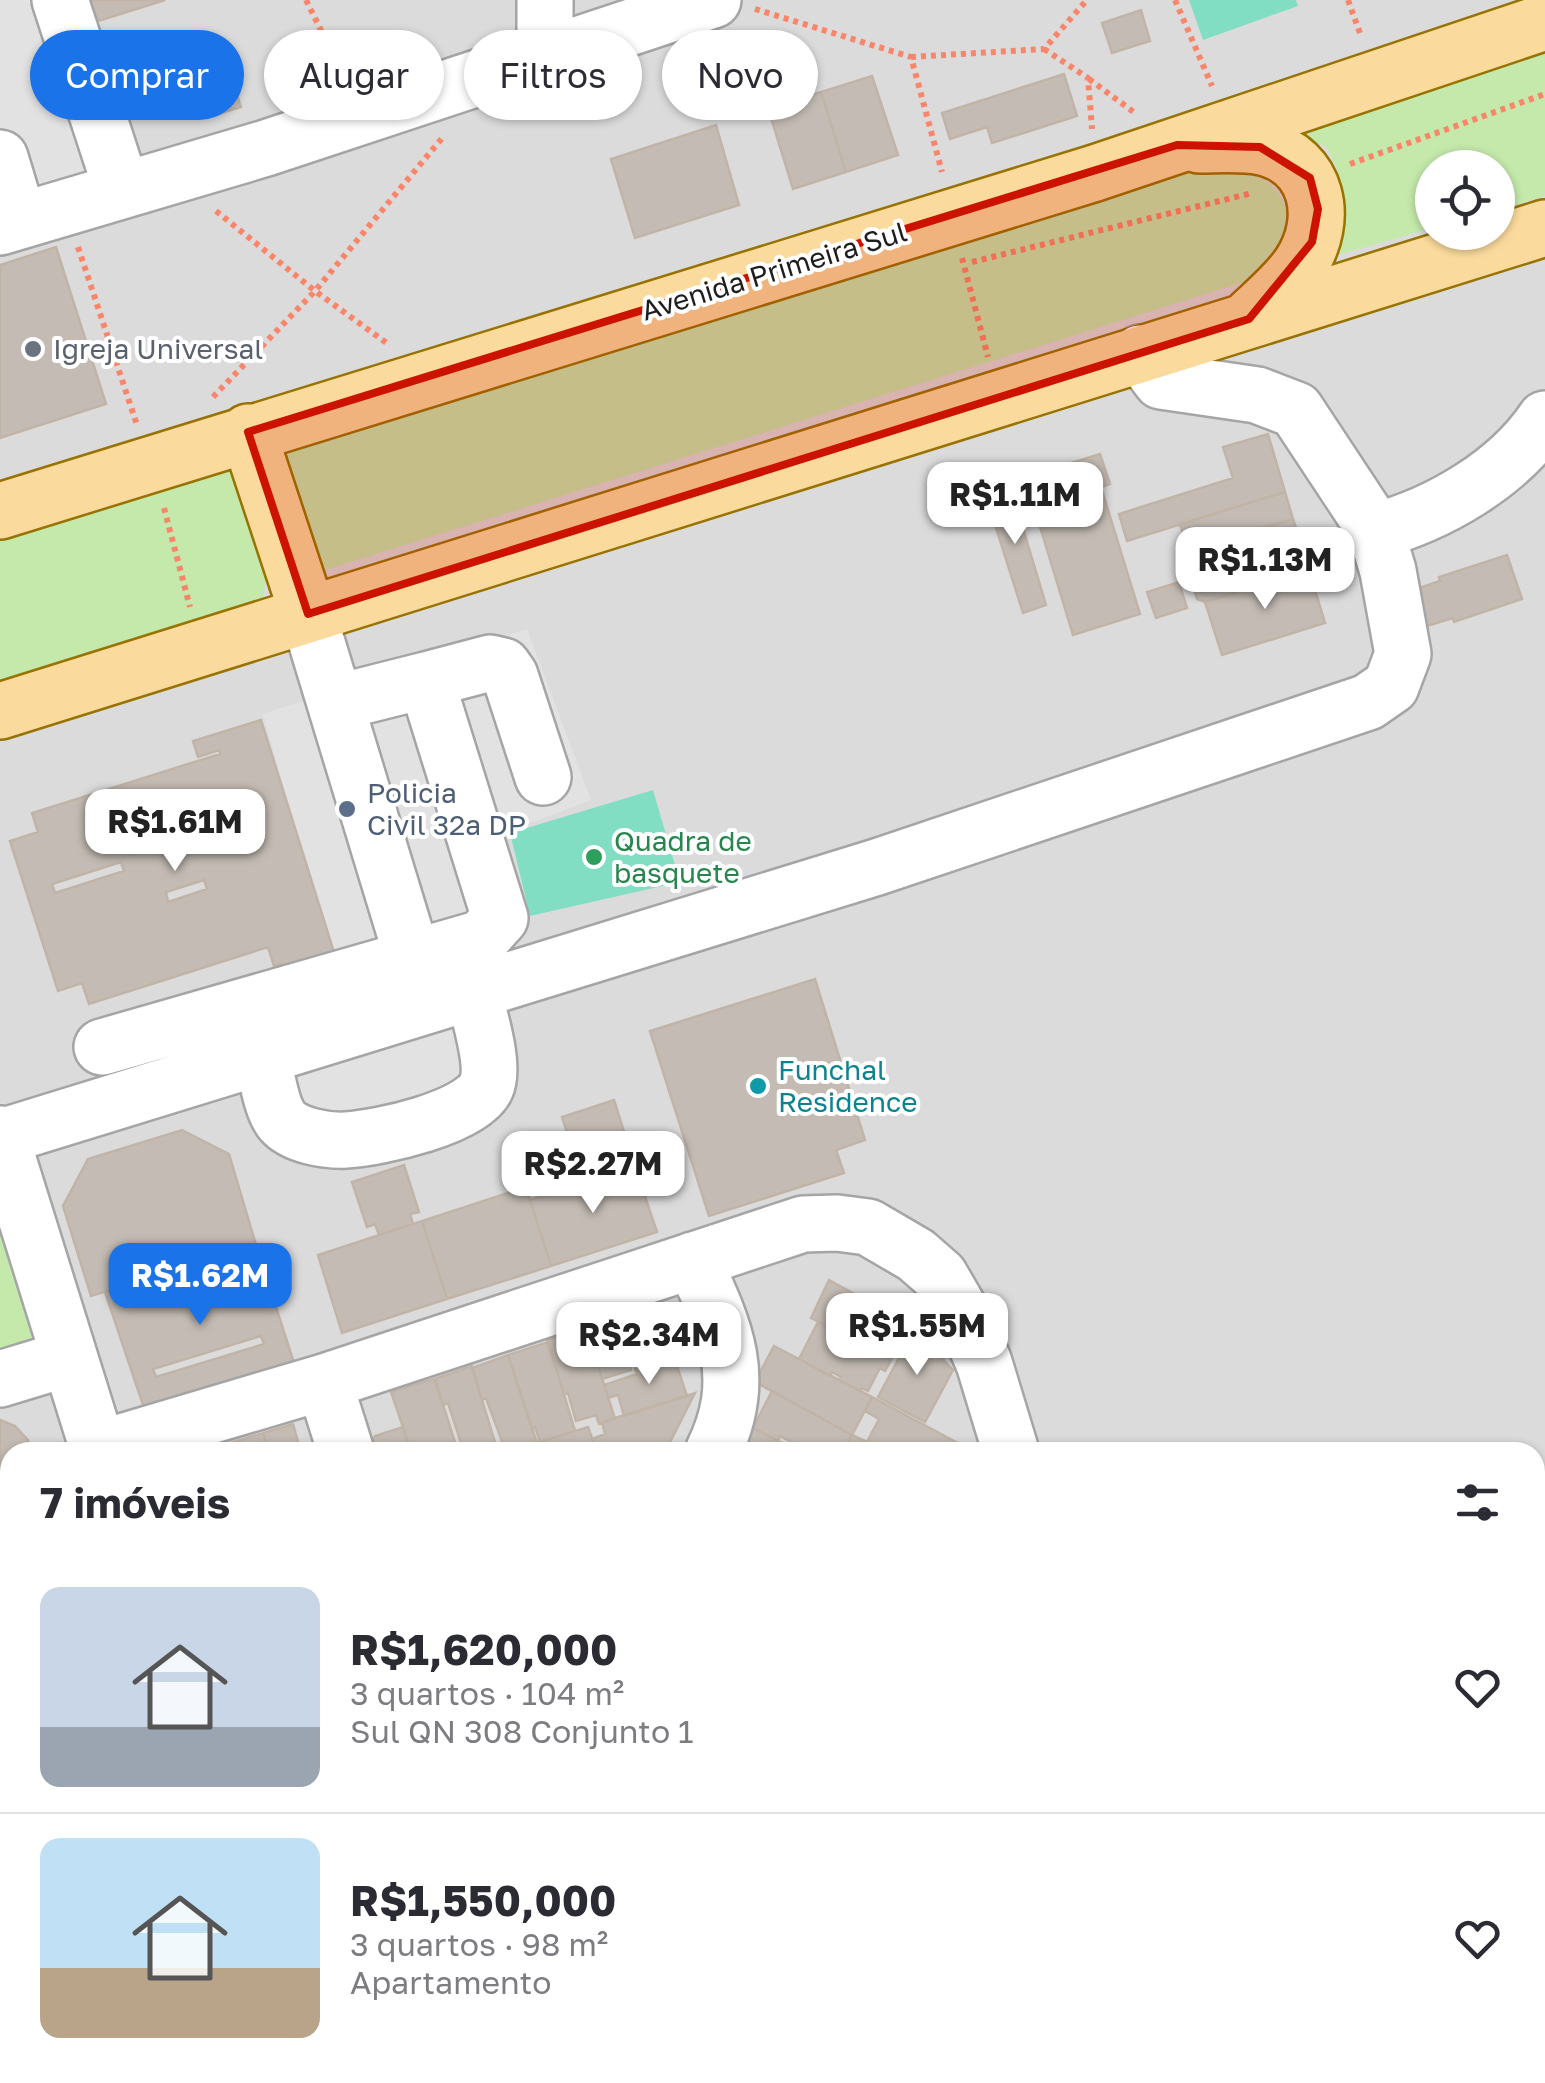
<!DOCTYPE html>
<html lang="pt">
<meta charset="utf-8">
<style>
body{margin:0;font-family:"Golos Text",sans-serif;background:#f2f2f3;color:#2b2b33;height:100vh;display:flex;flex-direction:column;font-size:38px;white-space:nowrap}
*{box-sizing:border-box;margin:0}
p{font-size:32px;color:#7c7c81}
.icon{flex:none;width:55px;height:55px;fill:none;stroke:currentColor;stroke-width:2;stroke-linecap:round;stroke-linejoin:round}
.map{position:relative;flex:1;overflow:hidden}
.side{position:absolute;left:0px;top:1442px;width:1545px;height:642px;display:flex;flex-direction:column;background:#fff;border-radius:30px 30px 0 0;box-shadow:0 2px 8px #0004}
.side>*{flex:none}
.top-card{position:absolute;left:30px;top:30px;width:1000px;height:90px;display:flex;gap:20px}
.fabs{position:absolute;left:1415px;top:150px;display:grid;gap:20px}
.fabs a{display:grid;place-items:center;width:100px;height:100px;border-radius:50%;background:#fff;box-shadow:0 2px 8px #0004;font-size:50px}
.price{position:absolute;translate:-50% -85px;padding:0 22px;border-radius:20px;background:#fff;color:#222;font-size:32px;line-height:65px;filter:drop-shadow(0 2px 5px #0008)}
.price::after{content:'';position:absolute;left:50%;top:60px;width:30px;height:22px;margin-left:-15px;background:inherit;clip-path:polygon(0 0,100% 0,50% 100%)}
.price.on{background:#1a73e8;color:#fff}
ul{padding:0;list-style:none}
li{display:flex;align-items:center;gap:30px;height:250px;padding:0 40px}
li+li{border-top:2px solid #e1e1e2}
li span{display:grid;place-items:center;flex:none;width:280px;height:200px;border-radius:20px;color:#555}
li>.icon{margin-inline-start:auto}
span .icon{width:120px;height:120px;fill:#fffc;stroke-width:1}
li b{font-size:42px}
h2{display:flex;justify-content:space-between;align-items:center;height:120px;padding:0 40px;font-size:42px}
.pill{padding:0 35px;border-radius:45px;background:#fff;box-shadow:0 2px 8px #0004;font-size:35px;line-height:90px}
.pill.on{background:#1a73e8;color:#fff}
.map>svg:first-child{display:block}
.residential{fill:#dcdbdb;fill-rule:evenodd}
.grass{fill:#c4e9aa}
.park{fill:#c1f9cb}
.pitch{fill:#82dec3}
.parking{fill:#e2e2e2}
.building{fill:#c4bcb4;stroke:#c1b4a7;stroke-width:2.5;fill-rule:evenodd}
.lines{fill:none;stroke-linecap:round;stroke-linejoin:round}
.minor-casing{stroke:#a5a5a5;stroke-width:60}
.major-casing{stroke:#987301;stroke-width:60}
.path{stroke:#f9866b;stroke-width:6;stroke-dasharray:5 5;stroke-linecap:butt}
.minor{stroke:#fff;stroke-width:55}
.major{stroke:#fbdb9d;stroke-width:55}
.marked{fill:#cc1201;fill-opacity:0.2;stroke:#cc1201;stroke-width:8;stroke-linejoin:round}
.worship-dot{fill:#6b7280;stroke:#fff;stroke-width:4}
.service-dot{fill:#5c6f8a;stroke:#fff;stroke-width:4}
.leisure-dot{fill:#2e9e5b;stroke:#fff;stroke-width:4}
.culture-dot{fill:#0f9aa8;stroke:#fff;stroke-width:4}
.labels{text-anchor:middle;stroke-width:8;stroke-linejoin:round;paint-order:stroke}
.street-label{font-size:28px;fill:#1e1e1e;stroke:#fff}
.worship-label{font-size:28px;fill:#5b616d;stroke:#fff;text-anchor:start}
.service-label{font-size:28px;fill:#4e5e75;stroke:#fff;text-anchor:start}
.leisure-label{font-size:28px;fill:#27864d;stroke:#fff;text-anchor:start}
.culture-label{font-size:28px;fill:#0d838f;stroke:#fff;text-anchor:start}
</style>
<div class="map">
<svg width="1545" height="2083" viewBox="0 0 1545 2083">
<rect width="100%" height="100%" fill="#efece4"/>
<!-- residential -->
<path class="residential" d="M0 0H1545V2083H0ZM1432 168H1498V232H1432ZM10 1452H1535V2075H10Z"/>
<!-- grass -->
<path class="grass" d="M1545 41V196L1498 210V168H1432V228L1338 255C1348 206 1349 193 1327 147L1281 128Z
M1190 160C1216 163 1243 167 1265 181 1291 196 1294 234 1279 258 1273 267 1256 275 1247 281L325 570 275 437Z
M210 463 232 470 267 568 263 602 0 685V529Z
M0 1123 64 1354 0 1375Z"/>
<!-- park -->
<path class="park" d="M652 2075H943L939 2083H669Z"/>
<!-- pitch -->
<path class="pitch" d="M1189 0H1296L1298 6 1203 40Z
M653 790 680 882 530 916 510 833Z"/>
<!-- parking -->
<path class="parking" d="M0 0H56L105 188 18 206 0 152Z
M527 629 591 800 507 832 483 944 338 984 263 714Z
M454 1001 484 1074 329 1137 263 1056Z"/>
<!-- building -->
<path class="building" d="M85 0H165L92 23Z
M1141 10 1150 41 1112 53 1102 23Z
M220 41 229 70 196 80 186 53Z
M157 55 167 89 123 103 111 72Z
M229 70 241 107 209 117 196 80Z
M1064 74 1077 116 992 143 987 127 950 139 942 113Z
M872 76 898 155 846 172 821 92Z
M821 92 846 172 793 189 768 108Z
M716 125 739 205 635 238 611 159Z
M56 247 106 404 0 438V265Z
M1268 434 1285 492 1127 541 1119 514 1233 478 1223 447Z
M1100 454 1110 484 1101 487 1140 614 1073 635 1035 510 1083 495 1081 490 1024 507 1016 480Z
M1009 482 1046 605 1023 613 984 490Z
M1285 492 1293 519 1188 550 1180 524Z
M1293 519 1301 543 1245 562 1241 551 1233 553 1236 564 1193 578 1183 551Z
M1301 543 1309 548 1314 562 1309 570 1205 602 1197 599 1193 585 1194 577Z
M1507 555 1522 599 1454 622 1453 618 1427 626 1416 589 1440 581 1439 577Z
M1309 570 1325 623 1222 655 1205 602Z
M1179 582 1187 608 1156 618 1147 592Z
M261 720 338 965 287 981 281 964 274 966 268 947 89 1004 82 983 58 991 10 841 38 832 32 813 220 754 219 750 198 757 193 741ZM221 816 224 825 193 835 190 825ZM176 829 179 839 132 854 128 844ZM121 862 124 871 55 893 52 884ZM204 880 207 889 168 902 166 892Z
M815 979 865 1140 836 1150 844 1173 709 1216 650 1031Z
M614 1100 631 1154 579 1170 562 1117Z
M182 1130 229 1154 256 1245 91 1296 63 1206 88 1159Z
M404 1165 419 1212 410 1214 413 1224 379 1235 375 1224 367 1227 352 1182Z
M635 1167 657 1232 551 1266 530 1200Z
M526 1187 551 1266 447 1299 422 1221Z
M422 1221 447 1299 342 1333 318 1255Z
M256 1245 295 1366 145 1411 105 1292ZM261 1336 264 1344 156 1377 153 1369Z
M829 1280 911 1325 892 1358 811 1318Z
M818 1322 867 1348 864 1355 870 1358 874 1352 891 1360 885 1371 880 1368 868 1391 861 1388 860 1391 839 1380 841 1377 832 1372 830 1376 799 1359Z
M586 1328 615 1419 599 1424 596 1415 576 1421 568 1393 564 1394 547 1340Z
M618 1330 631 1370 602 1379 589 1340Z
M913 1332 941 1346 944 1361 953 1370 925 1422 878 1397Z
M548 1342 575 1431 540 1442 535 1427 532 1429 508 1355Z
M774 1346 872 1397 852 1435 755 1382Z
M508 1355 537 1443 498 1452 503 1444 486 1398 482 1400 472 1368Z
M674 1357 687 1396 624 1416 618 1395 608 1398 604 1385 637 1374 635 1369Z
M472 1366 482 1400 498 1452H458L457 1450 463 1449 448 1403 443 1405 434 1379Z
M434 1379H435L458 1452H411L403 1427 391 1392Z
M772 1391 852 1435 843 1452H810L780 1436 778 1441 753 1428Z
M695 1393 665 1452H597L592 1439 605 1434 602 1422Z
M872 1397 958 1443 975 1452H887L867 1442 879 1419 865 1411Z
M0 1420 15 1426 28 1440 31 1452H10V1495L0 1498Z
M293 1424 299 1445 308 1446 312 1452H269L263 1433Z
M403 1427 411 1452H375L372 1444 375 1436Z
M588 1427 597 1452H550L546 1440Z
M753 1428 800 1452H739Z
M263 1433 269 1452H227L224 1445Z
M852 1435 867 1442 887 1452H843Z
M546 1440 550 1452H507L537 1443Z
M10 1495V1539L0 1542V1498Z
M10 1539V1582L3 1584 0 1542Z
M3 1584 10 1606V1619L0 1622V1585Z
M10 1625V1665L0 1668V1628Z
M10 1669V1706L4 1708 6 1714 0 1715V1672Z
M10 1712V1754L1 1757 0 1715Z
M10 1754V1812L7 1814 0 1810V1763Z
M1540 1759 1545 1762V1810L1535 1805V1768Z
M1544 1856 1545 1857V1903L1535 1898V1874Z
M1535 1898 1545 1903V1945L1535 1939Z
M10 1927V1971L5 1956 0 1957V1930Z
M1535 1945 1545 1950V1998L1535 1992 1538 1981Z
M0 1958 10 1990V2053L0 2056Z
M1535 1992 1545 1998V2034L1541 2041 1535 2038Z
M1541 2041 1545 2043V2083H1532L1522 2077 1535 2075V2052Z
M38 2075H81L83 2083H40Z
M81 2075H120L123 2083H83Z
M124 2075H158L160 2083H127Z
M168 2075H207L209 2083H170Z
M211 2075H257L260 2083H214Z
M426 2075H473L469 2083H422Z
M473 2075H526L522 2083H469Z
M919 2075H957L972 2083H915Z
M957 2075H1025L1021 2083H982L969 2076 967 2080Z
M1046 2075H1120L1116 2083H1062Z
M1200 2075H1274L1270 2083H1216Z
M1276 2075H1364L1368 2077 1365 2083H1291Z
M1427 2075H1517L1522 2077 1519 2083H1442Z"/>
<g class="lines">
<defs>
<path id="minor" d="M60 0 122 190
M545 0V55
M0 158 19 221
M0 227 266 148 713 0
M1376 531C1439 514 1508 474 1545 419
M308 614 413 959
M426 680 490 663 503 666 510 676 543 777
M102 1047 482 938 500 918 426 680 335 703
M262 1055C267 1074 270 1106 282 1121 295 1136 327 1141 346 1140 379 1138 472 1118 486 1087 496 1065 478 1013 473 989
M0 1134 99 1452
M1 1137 877 867 1368 702 1391 686 1403 654 1388 571 1376 531 1296 410 1257 395 1161 381 1140 353
M693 1260C725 1328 749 1379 713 1452
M0 1379 69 1358
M324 1382 346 1452
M98 1449 324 1382 803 1224 837 1223 868 1227 916 1255 940 1276 965 1319 984 1363 1011 1452
M1535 1718 1545 1714
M0 1891 10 1886
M349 2075 353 2083
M695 2075 712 2083
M552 2083 557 2075
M897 2083 901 2075
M1143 2083 1147 2075
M1397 2083 1401 2075"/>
<path id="major" d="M1199 145C1219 145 1242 143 1262 147 1319 160 1330 220 1300 265 1287 284 1268 300 1251 316
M248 432 308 614
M0 511 1095 173 1545 22
M0 711 1545 228"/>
</defs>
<!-- minor casing -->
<use href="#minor" class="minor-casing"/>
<!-- major casing -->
<use href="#major" class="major-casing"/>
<!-- path -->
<path class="path" d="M306 0 343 75
M1175 0 1212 86
M1348 0 1361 36
M755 9 911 57 942 172
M1044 49 1088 78 1092 129
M911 57 1044 49 1087 0
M1089 79 1135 113
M1350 164 1545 94
M216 211 315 291 388 344
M78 247 137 425
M962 258 988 357
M972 262 1252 193
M213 397 315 291 443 137
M164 508 190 607"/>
<!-- minor -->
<use href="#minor" class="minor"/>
<!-- major -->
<use href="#major" class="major"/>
</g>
<!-- marked area -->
<path class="marked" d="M1177 145 1260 147 1310 178 1318 209 1312 242 1249 319 308 614 248 432Z"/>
<!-- markers -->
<circle class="worship-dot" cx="33" cy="349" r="10"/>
<circle class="service-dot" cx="347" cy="809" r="10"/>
<circle class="leisure-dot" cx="594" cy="857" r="10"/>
<circle class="culture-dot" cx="758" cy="1086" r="10"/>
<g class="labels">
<!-- street labels -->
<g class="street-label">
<text transform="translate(774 271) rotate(-17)" y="10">Avenida Primeira Sul</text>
</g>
<!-- worship labels -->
<g class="worship-label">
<text x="53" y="359">Igreja Universal</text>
</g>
<!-- service labels -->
<g class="service-label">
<text x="367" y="803">Policia<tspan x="367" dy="32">Civil 32a DP</tspan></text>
</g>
<!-- leisure labels -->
<g class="leisure-label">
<text x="614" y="851">Quadra de<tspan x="614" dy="32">basquete</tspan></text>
</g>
<!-- culture labels -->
<g class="culture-label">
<text x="778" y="1080">Funchal<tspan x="778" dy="32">Residence</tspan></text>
</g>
</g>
</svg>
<div class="fabs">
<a><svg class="icon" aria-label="locate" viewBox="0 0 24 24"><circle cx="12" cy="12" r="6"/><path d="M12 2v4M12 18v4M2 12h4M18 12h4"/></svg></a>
</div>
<b class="price" style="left:1015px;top:547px">R$1.11M</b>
<b class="price" style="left:1265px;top:612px">R$1.13M</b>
<b class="price" style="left:175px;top:874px">R$1.61M</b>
<b class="price" style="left:593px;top:1216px">R$2.27M</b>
<b class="price on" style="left:200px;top:1328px">R$1.62M</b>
<b class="price" style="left:917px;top:1378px">R$1.55M</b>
<b class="price" style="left:649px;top:1387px">R$2.34M</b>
<div class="top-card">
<a class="pill on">Comprar</a>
<a class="pill">Alugar</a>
<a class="pill">Filtros</a>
<a class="pill">Novo</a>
</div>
<section class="side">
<h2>7 imóveis<svg class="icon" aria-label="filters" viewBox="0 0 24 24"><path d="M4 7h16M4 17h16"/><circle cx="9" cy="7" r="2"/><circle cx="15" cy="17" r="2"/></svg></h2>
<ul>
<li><span style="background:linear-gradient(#c9d6e8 70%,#9aa5b1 0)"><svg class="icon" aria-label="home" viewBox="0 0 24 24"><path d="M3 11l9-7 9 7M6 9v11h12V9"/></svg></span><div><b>R$1,620,000</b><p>3 quartos · 104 m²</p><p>Sul QN 308 Conjunto 1</p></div><svg class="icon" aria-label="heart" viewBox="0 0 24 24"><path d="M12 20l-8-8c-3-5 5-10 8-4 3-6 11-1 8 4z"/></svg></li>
<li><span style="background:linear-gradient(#bfe0f5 65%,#b9a48a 0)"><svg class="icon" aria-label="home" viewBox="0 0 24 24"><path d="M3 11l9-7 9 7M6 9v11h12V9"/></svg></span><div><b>R$1,550,000</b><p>3 quartos · 98 m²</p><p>Apartamento</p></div><svg class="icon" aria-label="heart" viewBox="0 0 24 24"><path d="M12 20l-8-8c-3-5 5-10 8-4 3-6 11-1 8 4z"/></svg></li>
</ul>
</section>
</div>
